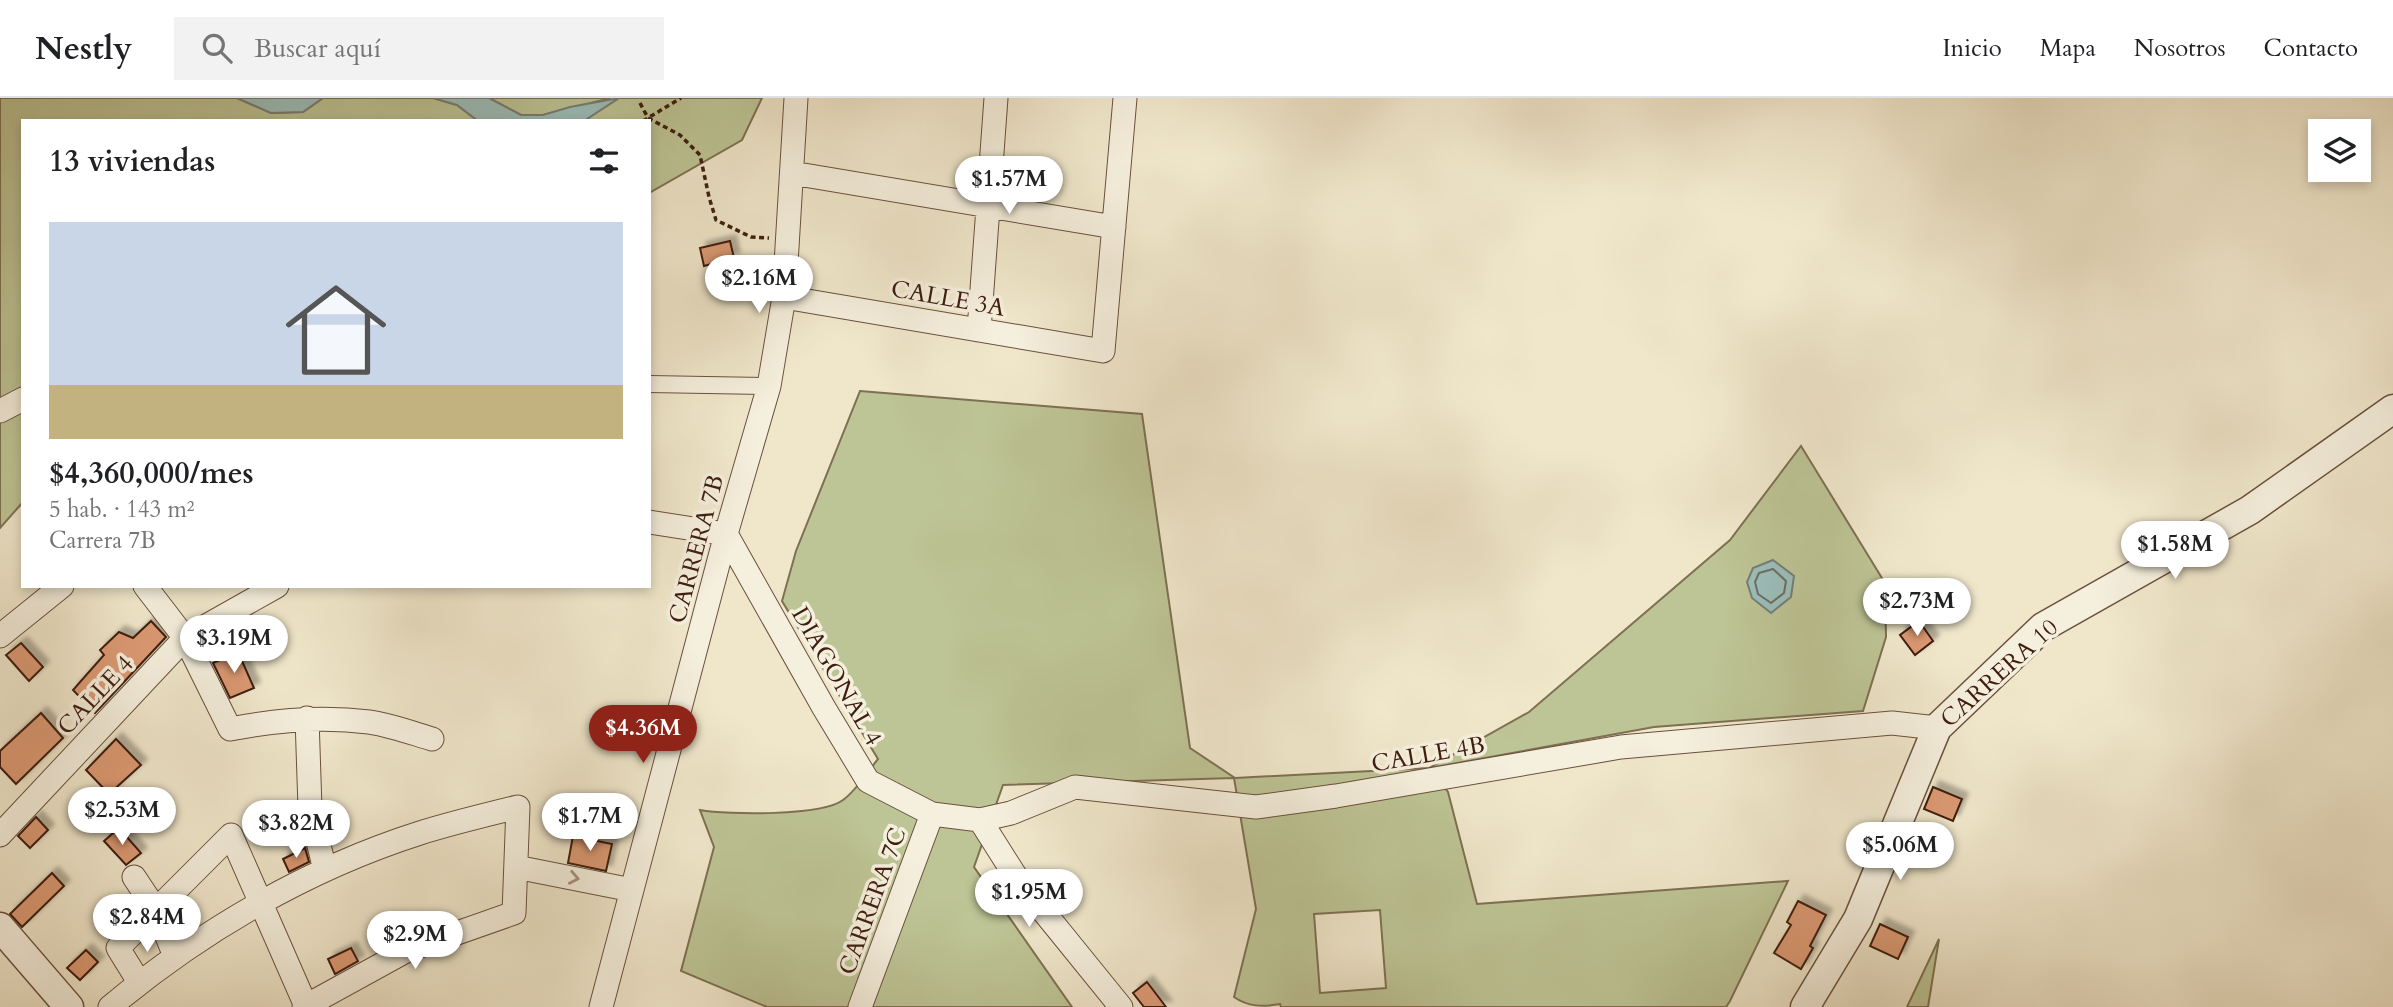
<!DOCTYPE html>
<html lang="es">
<meta charset="utf-8">
<style>
body{margin:0;font-family:Cardo,serif;background:#f2f2f2;color:#202124;height:100vh;display:flex;flex-direction:column;font-size:26px;white-space:nowrap}
*{box-sizing:border-box;margin:0}
p{font-size:23px;color:#757577}
.icon{flex:none;width:38px;height:38px;fill:none;stroke:currentColor;stroke-width:2;stroke-linecap:round;stroke-linejoin:round}
.map{position:relative;flex:1;overflow:hidden}
.details{position:absolute;left:21px;top:21px;width:630px;height:469px;display:flex;flex-direction:column;background:#fff;border-radius:0px;box-shadow:0 4px 10px #0003}
.details>*{flex:none}
.buttons{position:absolute;left:2308px;top:21px;display:grid;gap:14px}
.buttons a{display:grid;place-items:center;width:63px;height:63px;border-radius:0px;background:#fff;box-shadow:0 4px 10px #0003;font-size:35px}
.price{position:absolute;translate:-50% -60px;padding:0 16px;border-radius:24px;background:#fff;color:#222;font-size:23px;line-height:46px;filter:drop-shadow(0 2px 4px #0008)}
.price::after{content:'';position:absolute;left:50%;top:42px;width:21px;height:16px;margin-left:-10px;background:inherit;clip-path:polygon(0 0,100% 0,50% 100%)}
.price.selected{background:#8f2418;color:#fff}
ul{padding:0;list-style:none}
li{display:grid;align-content:center;gap:14px;height:371px;padding:0 28px}
li span{display:grid;place-items:center;height:217px;border-radius:0px;color:#555}
li>.icon{margin-inline-start:auto}
span .icon{width:126px;height:126px;fill:#fffc;stroke-width:1}
li b{font-size:30px}
h2{display:flex;justify-content:space-between;align-items:center;height:84px;padding:0 28px;font-size:30px}
header{display:flex;align-items:center;gap:42px;box-sizing:border-box;height:98px;padding:0 35px;background:#fff;border-bottom:2px solid #e0e0e0}
header strong{font-size:33px}
nav{display:flex;gap:38px;margin-inline-start:auto;font-size:24px}
.search{width:490px;height:63px;background:#f2f2f2;display:flex;align-items:center;gap:18px;box-sizing:border-box;padding:0 24px;border-radius:0px;color:#757577;font-size:26px}
.map>svg:first-child{display:block}
.green{fill:#bdc495;stroke:#7e7052;stroke-width:2;fill-rule:evenodd}
.water{fill:#9bbfbb;stroke:#767e76;stroke-width:2}
.lines{fill:none;stroke-linecap:round;stroke-linejoin:round}
.shore{stroke:#6c6e64;stroke-width:2}
.building{fill:#db9973;stroke:#3e1d0e;stroke-width:2;filter:url(#shadow)}
.pedestrian-casing{stroke:#6a503d;stroke-width:18}
.minor-casing{stroke:#6a503d;stroke-width:25}
.tertiary-casing{stroke:#6a503d;stroke-width:31}
.path{stroke:#3e1d0e;stroke-width:3.5;stroke-dasharray:5 3.5;stroke-linecap:butt}
.pedestrian{stroke:#f5efdd;stroke-width:16}
.minor{stroke:#f5efdd;stroke-width:23}
.tertiary{stroke:#f5efdd;stroke-width:28}
.oneway{stroke:#a39080}
.labels{text-anchor:middle;stroke-width:7;stroke-linejoin:round;paint-order:stroke}
.street-label{font-size:24px;fill:#3e1d0e;stroke:#f5efdd}
</style>
<header>
<strong>Nestly</strong>
<div class="search"><svg class="icon" aria-label="search" viewBox="0 0 24 24"><circle cx="10" cy="10" r="6"/><path d="M15 15l6 6"/></svg>Buscar aquí</div>
<nav><a>Inicio</a><a>Mapa</a><a>Nosotros</a><a>Contacto</a></nav>
</header>
<div class="map">
<svg width="2393" height="909" viewBox="0 0 2393 909">
<defs>
<filter id="shadow"><feDropShadow dx="6" dy="-6" stdDeviation="2" flood-color="#0004"/></filter>
</defs>
<rect width="100%" height="100%" fill="#f0e7cb"/>
<filter id="stains"><feTurbulence type="fractalNoise" baseFrequency=".00286" numOctaves="4"/><feColorMatrix values="0 0 0 0 .2 0 0 0 0 .09 0 0 0 0 .02 0 0 0 .5 -.17"/></filter>
<radialGradient id="worn" r=".72"><stop offset=".6" stop-color="#630" stop-opacity="0"/><stop offset="1" stop-color="#630" stop-opacity=".3"/></radialGradient>
<!-- green -->
<path class="green" d="M0 0H237L271 15 303 14 323 0H433L457 7 478 23H23V404L0 430Z
M489 0H611L543 17H521Z
M619 0H762L742 42 649 95V23H583Z
M860 293 1142 316 1190 650 1235 680 1429 670 1529 614 1730 442 1801 348 1885 485 1886 539 1863 613 1654 629 1430 670 1448 694 1477 806 1788 783 1730 903 1726 909H1281L1280 906C1263 909 1248 909 1234 899L1256 811 1234 680 1003 687 974 769 1072 909H767L681 873 714 749 700 712C728 717 822 718 843 702 857 692 868 673 878 661L782 503 796 453ZM1380 812 1386 890 1320 895 1314 816Z
M1939 841 1928 909H1907Z"/>
<!-- water -->
<path class="water" d="M237 0H323L303 14 271 15Z
M433 0H489L521 17H543L570 9 619 0 584 23H478L457 7Z
M1773 462 1794 478 1791 499 1771 515 1752 500 1747 484 1753 470Z"/>
<g class="lines">
<!-- shore -->
<path class="shore" d="M1773 471 1786 483 1784 495 1771 505 1758 496 1755 484 1759 475Z"/>
</g>
<!-- building -->
<path class="building" d="M730 143 734 160 704 168 700 150Z
M151 523 166 539 95 615 73 592 104 557 100 552 119 534 133 540Z
M1919 523 1933 543 1915 557 1900 537Z
M21 545 43 569 29 583 6 557Z
M238 554 254 590 230 600 213 565Z
M41 615 63 640 16 686 0 669V653Z
M116 641 141 667 109 696 86 672Z
M1933 689 1962 701 1953 723 1924 711Z
M36 719 48 732 30 750 18 738Z
M119 730 141 755 126 767 104 743Z
M573 738 612 746 606 773 568 765Z
M305 750 309 764 289 774 283 761Z
M52 775 64 788 22 829 10 816Z
M1798 803 1826 817 1810 848 1813 850 1801 871 1774 855 1791 827 1787 824Z
M1880 826 1908 839 1898 861 1870 848Z
M351 850 358 863 335 876 328 861Z
M86 852 98 864 80 882 67 870Z
M1147 884 1166 909H1144L1133 895Z"/>
<g class="lines">
<defs>
<path id="pedestrian" d="M649 286 769 288"/>
<path id="minor" d="M792 75 1114 129
M784 199 1103 253 1125 0
M979 232 996 0
M0 313 23 301
M649 424 726 436
M726 436 824 610 868 683 932 716 980 722 1011 715 1075 689 1256 709 1336 698 1621 649 1892 625 1937 630
M145 488 185 540 230 631C276 622 322 618 369 624 390 627 412 635 432 641
M0 538 62 488
M307 620 310 710 325 772
M980 722 1018 782 1121 909
M0 737 185 540 277 488
M516 769 632 792
M134 779 156 812 175 858
M139 884 118 850 231 737 306 908
M110 909C201 833 307 771 420 735 452 725 485 717 518 709L514 815 406 853 304 909
M601 909 726 436 769 288 784 199 796 0
M860 909 932 716"/>
<path id="tertiary" d="M0 829 69 909
M1805 909 1858 821 1937 630 2043 529 2250 412 2393 311"/>
</defs>
<!-- pedestrian casing -->
<use href="#pedestrian" class="pedestrian-casing"/>
<!-- minor casing -->
<use href="#minor" class="minor-casing"/>
<!-- tertiary casing -->
<use href="#tertiary" class="tertiary-casing"/>
<!-- path -->
<path class="path" d="M640 5 648 20 680 37 700 57 709 99 716 122 751 139 769 140
M643 23 681 0"/>
<!-- pedestrian -->
<use href="#pedestrian" class="pedestrian"/>
<!-- minor -->
<use href="#minor" class="minor"/>
<!-- tertiary -->
<use href="#tertiary" class="tertiary"/>
</g>
<!-- one-way arrows -->
<defs><path id="oneway-chevron" d="M-2-3.5L2.5 0L-2 3.5" fill="none" stroke-width="1.6" stroke-linecap="round" stroke-linejoin="round" transform="scale(1.75)"/></defs>
<use class="oneway" href="#oneway-chevron" transform="translate(574 780) rotate(11)"/>
<g class="labels">
<!-- street labels -->
<g class="street-label">
<text transform="translate(948 200) rotate(10)" y="8">CALLE 3A</text>
<text transform="translate(696 451) rotate(-75)" y="8">CARRERA 7B</text>
<text transform="translate(1999 575) rotate(-42)" y="8">CARRERA 10</text>
<text transform="translate(837 578) rotate(60)" y="8">DIAGONAL 4</text>
<text transform="translate(95 597) rotate(-47)" y="8">CALLE 4</text>
<text transform="translate(1428 656) rotate(-10)" y="8">CALLE 4B</text>
<text transform="translate(872 803) rotate(-70)" y="8">CARRERA 7C</text>
</g>
</g>
<rect width="100%" height="100%" filter="url(#stains)"/>
<rect width="100%" height="100%" fill="url(#worn)"/>
</svg>
<div class="buttons">
<a><svg class="icon" aria-label="layers" viewBox="0 0 24 24"><path d="M12 4l9 5-9 5-9-5zM3 14l9 5 9-5"/></svg></a>
</div>
<b class="price" style="left:1009px;top:118px">$1.57M</b>
<b class="price" style="left:759px;top:217px">$2.16M</b>
<b class="price" style="left:2175px;top:483px">$1.58M</b>
<b class="price" style="left:1917px;top:540px">$2.73M</b>
<b class="price" style="left:234px;top:577px">$3.19M</b>
<b class="price selected" style="left:643px;top:667px">$4.36M</b>
<b class="price" style="left:122px;top:749px">$2.53M</b>
<b class="price" style="left:590px;top:755px">$1.7M</b>
<b class="price" style="left:296px;top:762px">$3.82M</b>
<b class="price" style="left:1900px;top:784px">$5.06M</b>
<b class="price" style="left:1029px;top:831px">$1.95M</b>
<b class="price" style="left:147px;top:856px">$2.84M</b>
<b class="price" style="left:415px;top:873px">$2.9M</b>
<section class="details">
<h2>13 viviendas<svg class="icon" aria-label="filters" viewBox="0 0 24 24"><path d="M4 7h16M4 17h16"/><circle cx="9" cy="7" r="2"/><circle cx="15" cy="17" r="2"/></svg></h2>
<ul>
<li><span style="background:linear-gradient(#c9d6e8 75%,#c2b280 0)"><svg class="icon" aria-label="home" viewBox="0 0 24 24"><path d="M3 11l9-7 9 7M6 9v11h12V9"/></svg></span><div><b>$4,360,000/mes</b><p>5 hab. · 143 m²</p><p>Carrera 7B</p></div></li>
</ul>
</section>
</div>
